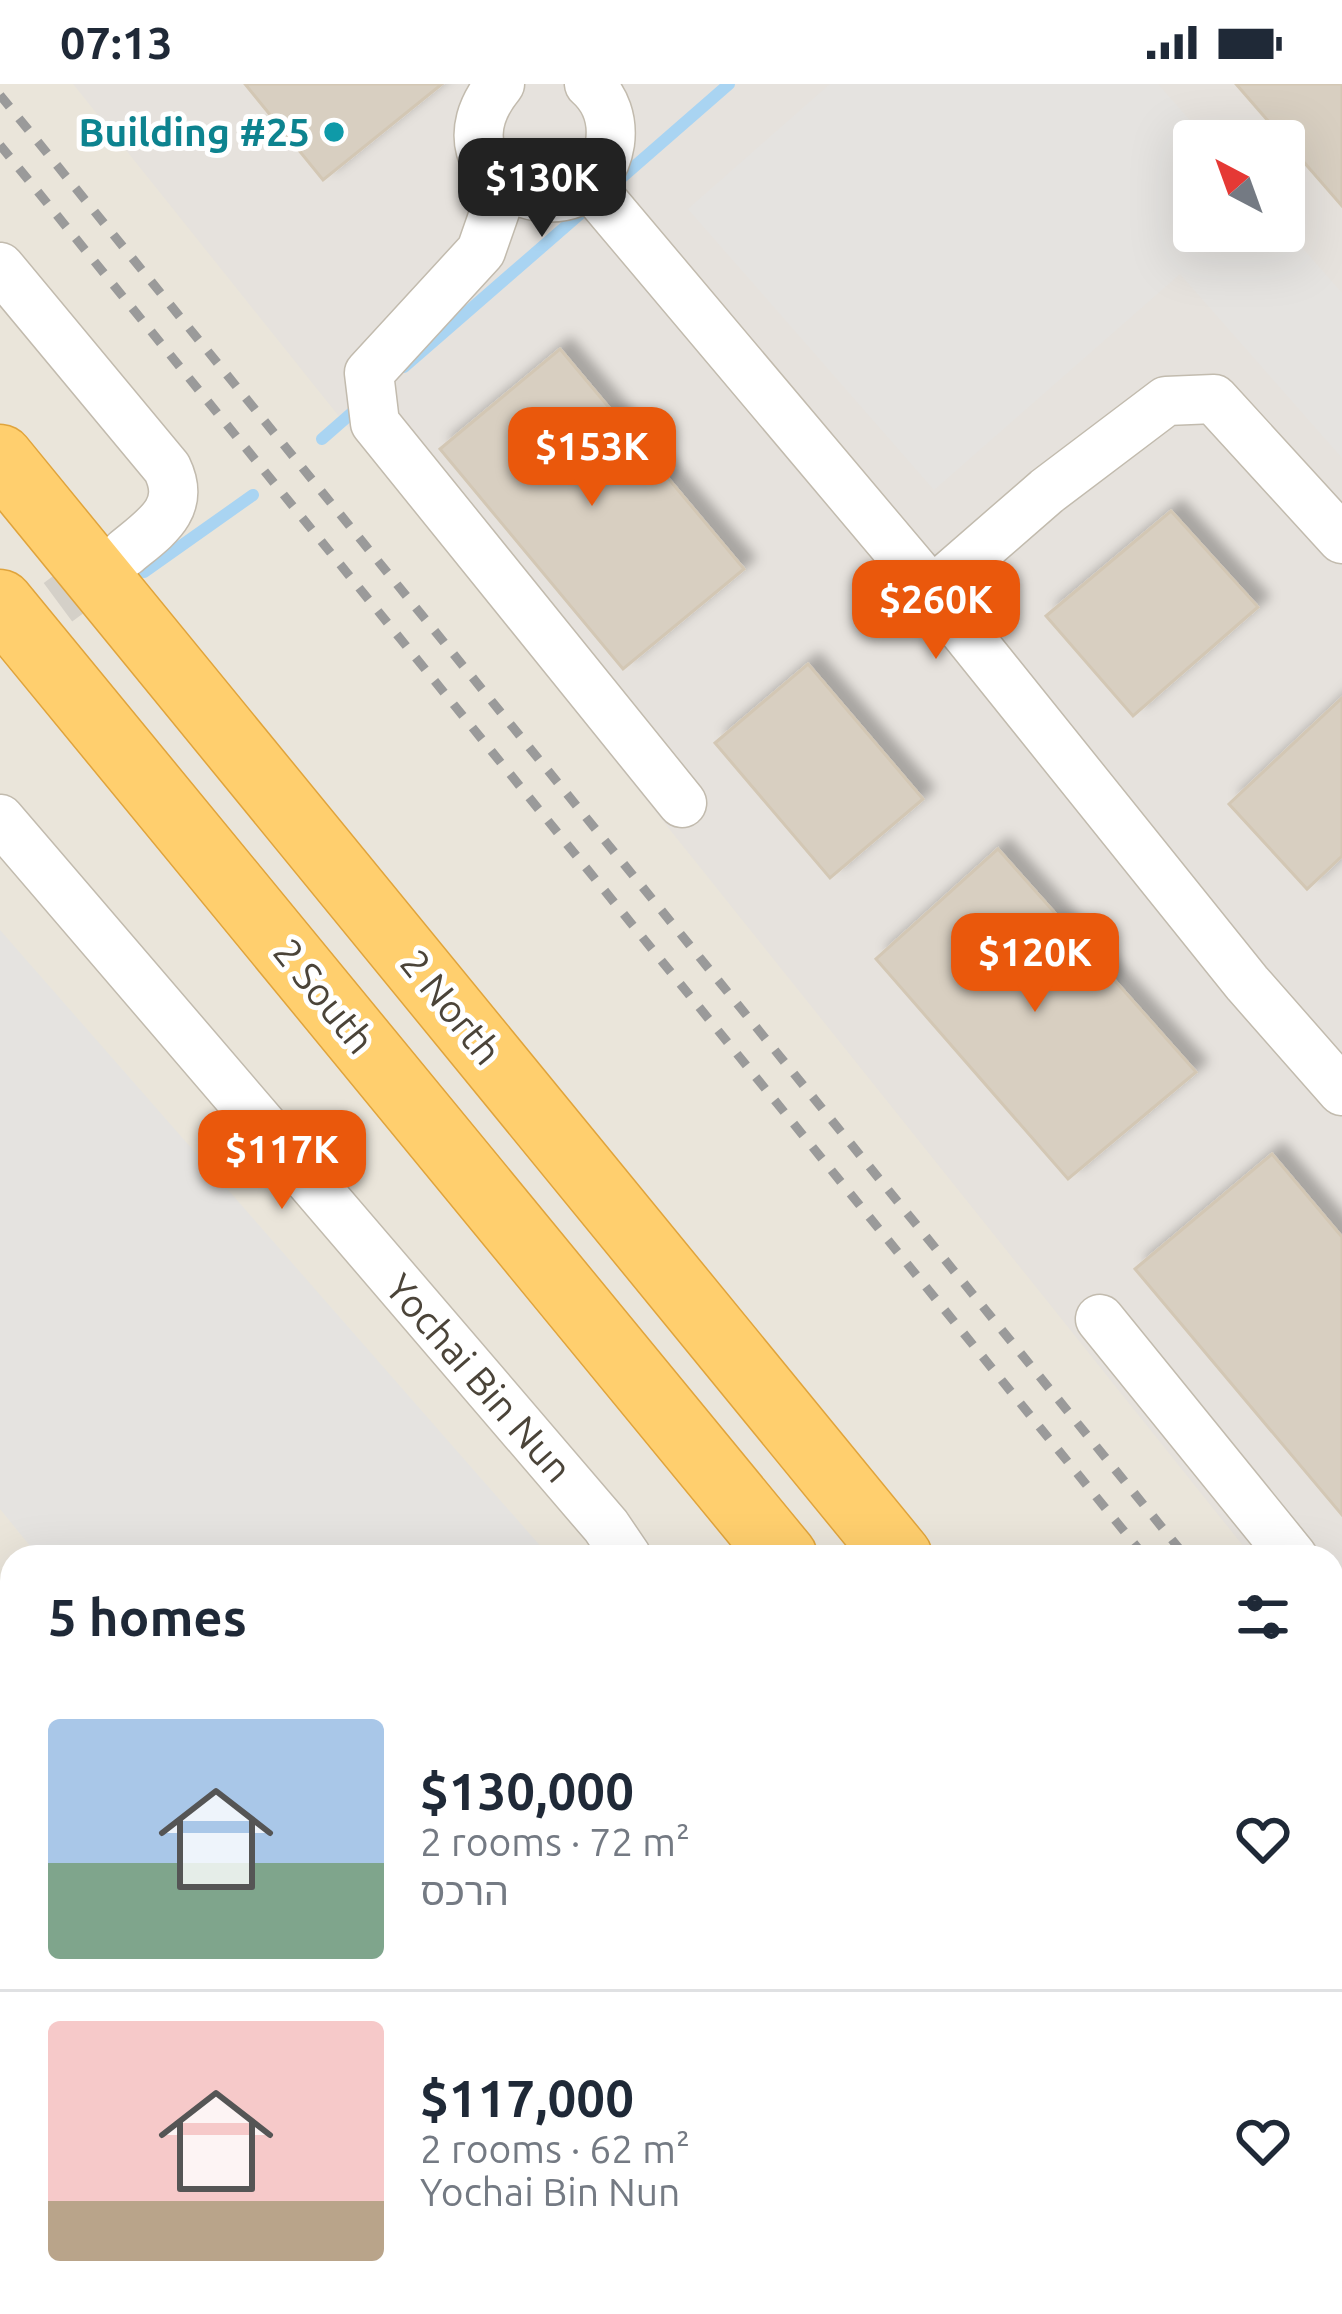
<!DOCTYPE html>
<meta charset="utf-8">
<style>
body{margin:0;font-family:Ubuntu,"Noto Sans Hebrew",sans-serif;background:#f6f6f7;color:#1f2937;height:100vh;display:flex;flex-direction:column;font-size:45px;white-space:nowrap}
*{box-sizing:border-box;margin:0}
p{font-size:39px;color:#747a83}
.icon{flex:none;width:66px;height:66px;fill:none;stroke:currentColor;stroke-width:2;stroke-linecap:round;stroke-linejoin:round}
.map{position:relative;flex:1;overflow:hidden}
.sheet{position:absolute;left:0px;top:1461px;width:1344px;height:771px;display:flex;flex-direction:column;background:#fff;border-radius:36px 36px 0 0;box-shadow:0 12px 48px #0002}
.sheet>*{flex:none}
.needle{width:78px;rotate:319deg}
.fabs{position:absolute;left:1173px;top:36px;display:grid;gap:24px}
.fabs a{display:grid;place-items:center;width:132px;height:132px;border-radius:12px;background:#fff;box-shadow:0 12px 48px #0002;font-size:60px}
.price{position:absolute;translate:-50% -102px;padding:0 27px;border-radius:24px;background:#ea580c;color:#fff;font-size:39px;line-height:78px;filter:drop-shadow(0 3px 6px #0008)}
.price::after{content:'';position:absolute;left:50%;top:72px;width:36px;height:27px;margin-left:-18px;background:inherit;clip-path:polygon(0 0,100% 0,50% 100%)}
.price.active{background:#222;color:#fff}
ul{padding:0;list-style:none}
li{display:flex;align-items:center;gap:36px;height:300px;padding:0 48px}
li+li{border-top:3px solid #e0e1e3}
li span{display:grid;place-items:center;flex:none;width:336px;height:240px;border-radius:12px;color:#555}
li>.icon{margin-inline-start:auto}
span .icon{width:144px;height:144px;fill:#fffc;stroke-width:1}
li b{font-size:51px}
h2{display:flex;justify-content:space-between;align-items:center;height:144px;padding:0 48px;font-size:51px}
.status{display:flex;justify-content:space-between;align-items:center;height:84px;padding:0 60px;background:#fff;direction:ltr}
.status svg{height:33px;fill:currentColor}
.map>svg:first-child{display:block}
.residential{fill:#eae5da;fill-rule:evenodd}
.industrial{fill:#e6e2dd;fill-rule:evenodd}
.green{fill:#d2eab5}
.sand{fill:#f9efc9}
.parking{fill:#e5e3e0}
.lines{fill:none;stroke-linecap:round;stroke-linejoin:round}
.stream{stroke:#a9d4f2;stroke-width:12}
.building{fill:#d8cfc1;stroke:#d3c7b4;stroke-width:3;filter:url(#shadow)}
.minor-tunnel{stroke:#d4d0c8;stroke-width:48;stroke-dasharray:48 24;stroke-linecap:butt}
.minor-casing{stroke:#c2bbae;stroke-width:51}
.highway-casing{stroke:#e0a43c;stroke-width:69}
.path{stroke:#c4b79f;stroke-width:8;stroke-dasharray:6 6;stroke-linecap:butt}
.minor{stroke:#fff;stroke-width:48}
.highway{stroke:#ffcf6e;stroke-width:66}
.rail{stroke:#9a9a9a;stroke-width:9;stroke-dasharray:15 15;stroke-linecap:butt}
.culture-dot{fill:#0f9aa8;stroke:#fff;stroke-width:4.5}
.labels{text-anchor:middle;stroke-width:10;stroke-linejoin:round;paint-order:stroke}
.culture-label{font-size:39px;font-weight:bold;fill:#0d838f;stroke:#fff;text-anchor:end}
.street-label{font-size:39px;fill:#4b4439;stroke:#fff}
</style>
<div class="status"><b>07:13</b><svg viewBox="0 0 49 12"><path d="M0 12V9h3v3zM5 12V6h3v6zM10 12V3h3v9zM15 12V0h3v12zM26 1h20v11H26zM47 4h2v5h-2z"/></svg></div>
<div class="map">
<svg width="1342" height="2230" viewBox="0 0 1342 2230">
<defs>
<filter id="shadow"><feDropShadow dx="11" dy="-11" stdDeviation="6" flood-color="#0004"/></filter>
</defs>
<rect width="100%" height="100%" fill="#f6f3ec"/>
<!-- residential -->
<path class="residential" d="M0 0H1342V2230H0ZM1194 57H1284V147H1194ZM12 1473H1332V2220H12Z"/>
<!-- industrial -->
<path class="industrial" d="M73 0H1342V1586L1332 1573V1473H1252ZM1194 57H1284V147H1194Z"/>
<!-- green -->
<path class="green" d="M966 2220H1281L1289 2230H954Z"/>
<!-- sand -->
<path class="sand" d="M0 1589 12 1604V2220H483L491 2230H0Z"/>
<!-- parking -->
<path class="parking" d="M830 0H1158L1208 57H1194V147H1284V143L1342 209V374L1180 190 934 406 688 125Z
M0 846 550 1473H39L0 1425Z"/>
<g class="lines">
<!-- stream -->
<path class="stream" d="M612 102 729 0
M404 283 588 123
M322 355 362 320
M144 488 253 411"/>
</g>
<!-- building -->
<path class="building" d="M245 0H442L323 96Z
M1236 0H1342V122Z
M560 265 744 485 623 585 440 365Z
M1171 427 1258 523 1133 632 1046 532Z
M808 580 923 715 830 794 715 659Z
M1342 614V772L1307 805 1229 720Z
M998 765 1196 988 1068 1095 876 875Z
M1272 1070 1342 1153V1431L1135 1185Z"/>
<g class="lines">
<!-- minor-tunnel -->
<path class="minor-tunnel" d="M0 561 122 471"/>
<defs>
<path id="minor" d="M500 0C419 99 593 166 610 59 613 37 606 15 589 0
M588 99 932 507 1247 899 1342 1007
M504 101 481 167 369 289 375 339 682 719
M0 183 167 384C187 425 155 444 125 469
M932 507 1047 407 1166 317 1214 315 1342 455
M0 735 606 1442 627 1473
M1100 1235 1293 1473
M1332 1521 1342 1534
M940 2220 951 2230"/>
<path id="highway" d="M0 374 899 1473
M0 519 784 1473
M1332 2005 1342 2017
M1332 2150 1342 2163"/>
</defs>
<!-- minor casing -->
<use href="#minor" class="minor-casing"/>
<!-- highway casing -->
<use href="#highway" class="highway-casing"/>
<!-- path -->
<path class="path" d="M726 2230 740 2220"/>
<!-- minor -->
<use href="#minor" class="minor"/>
<!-- highway -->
<use href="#highway" class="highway"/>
<!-- rail -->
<path class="rail" d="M0 11 1186 1473
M0 61 1145 1473
M1332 1653 1342 1666
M1332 1704 1342 1717"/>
</g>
<!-- markers -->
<circle class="culture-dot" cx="334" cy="48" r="12"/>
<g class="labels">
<!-- culture labels -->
<g class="culture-label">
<text x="310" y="62">Building #25</text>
</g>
<!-- street labels -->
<g class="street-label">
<text transform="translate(324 912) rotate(51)" y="14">2 South</text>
<text transform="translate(451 923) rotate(51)" y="14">2 North</text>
<text transform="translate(479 1294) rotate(49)" y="14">Yochai Bin Nun</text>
</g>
</g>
</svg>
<div class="fabs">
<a><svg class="needle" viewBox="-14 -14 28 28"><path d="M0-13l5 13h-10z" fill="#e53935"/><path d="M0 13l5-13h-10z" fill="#747a83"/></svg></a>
</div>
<b class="price active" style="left:542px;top:156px">$130K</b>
<b class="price" style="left:592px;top:425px">$153K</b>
<b class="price" style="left:936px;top:578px">$260K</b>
<b class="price" style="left:1035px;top:931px">$120K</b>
<b class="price" style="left:282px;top:1128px">$117K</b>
<section class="sheet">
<h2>5 homes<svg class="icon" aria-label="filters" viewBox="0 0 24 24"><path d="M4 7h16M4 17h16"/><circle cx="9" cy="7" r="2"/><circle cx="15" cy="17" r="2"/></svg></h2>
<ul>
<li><span style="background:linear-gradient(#a9c7e8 60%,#7fa58c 0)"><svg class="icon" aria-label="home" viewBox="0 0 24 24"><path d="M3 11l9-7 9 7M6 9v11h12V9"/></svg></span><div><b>$130,000</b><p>2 rooms · 72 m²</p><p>הרכס</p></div><svg class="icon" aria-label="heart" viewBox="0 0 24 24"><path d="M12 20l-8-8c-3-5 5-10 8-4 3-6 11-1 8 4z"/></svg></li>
<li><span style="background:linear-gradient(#f6c9c9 75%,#b9a48a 0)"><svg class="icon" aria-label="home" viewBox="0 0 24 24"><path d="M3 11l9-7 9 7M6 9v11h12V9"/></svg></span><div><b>$117,000</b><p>2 rooms · 62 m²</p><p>Yochai Bin Nun</p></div><svg class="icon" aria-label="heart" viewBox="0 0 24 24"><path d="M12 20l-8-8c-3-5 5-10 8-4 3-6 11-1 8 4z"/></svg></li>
</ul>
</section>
</div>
